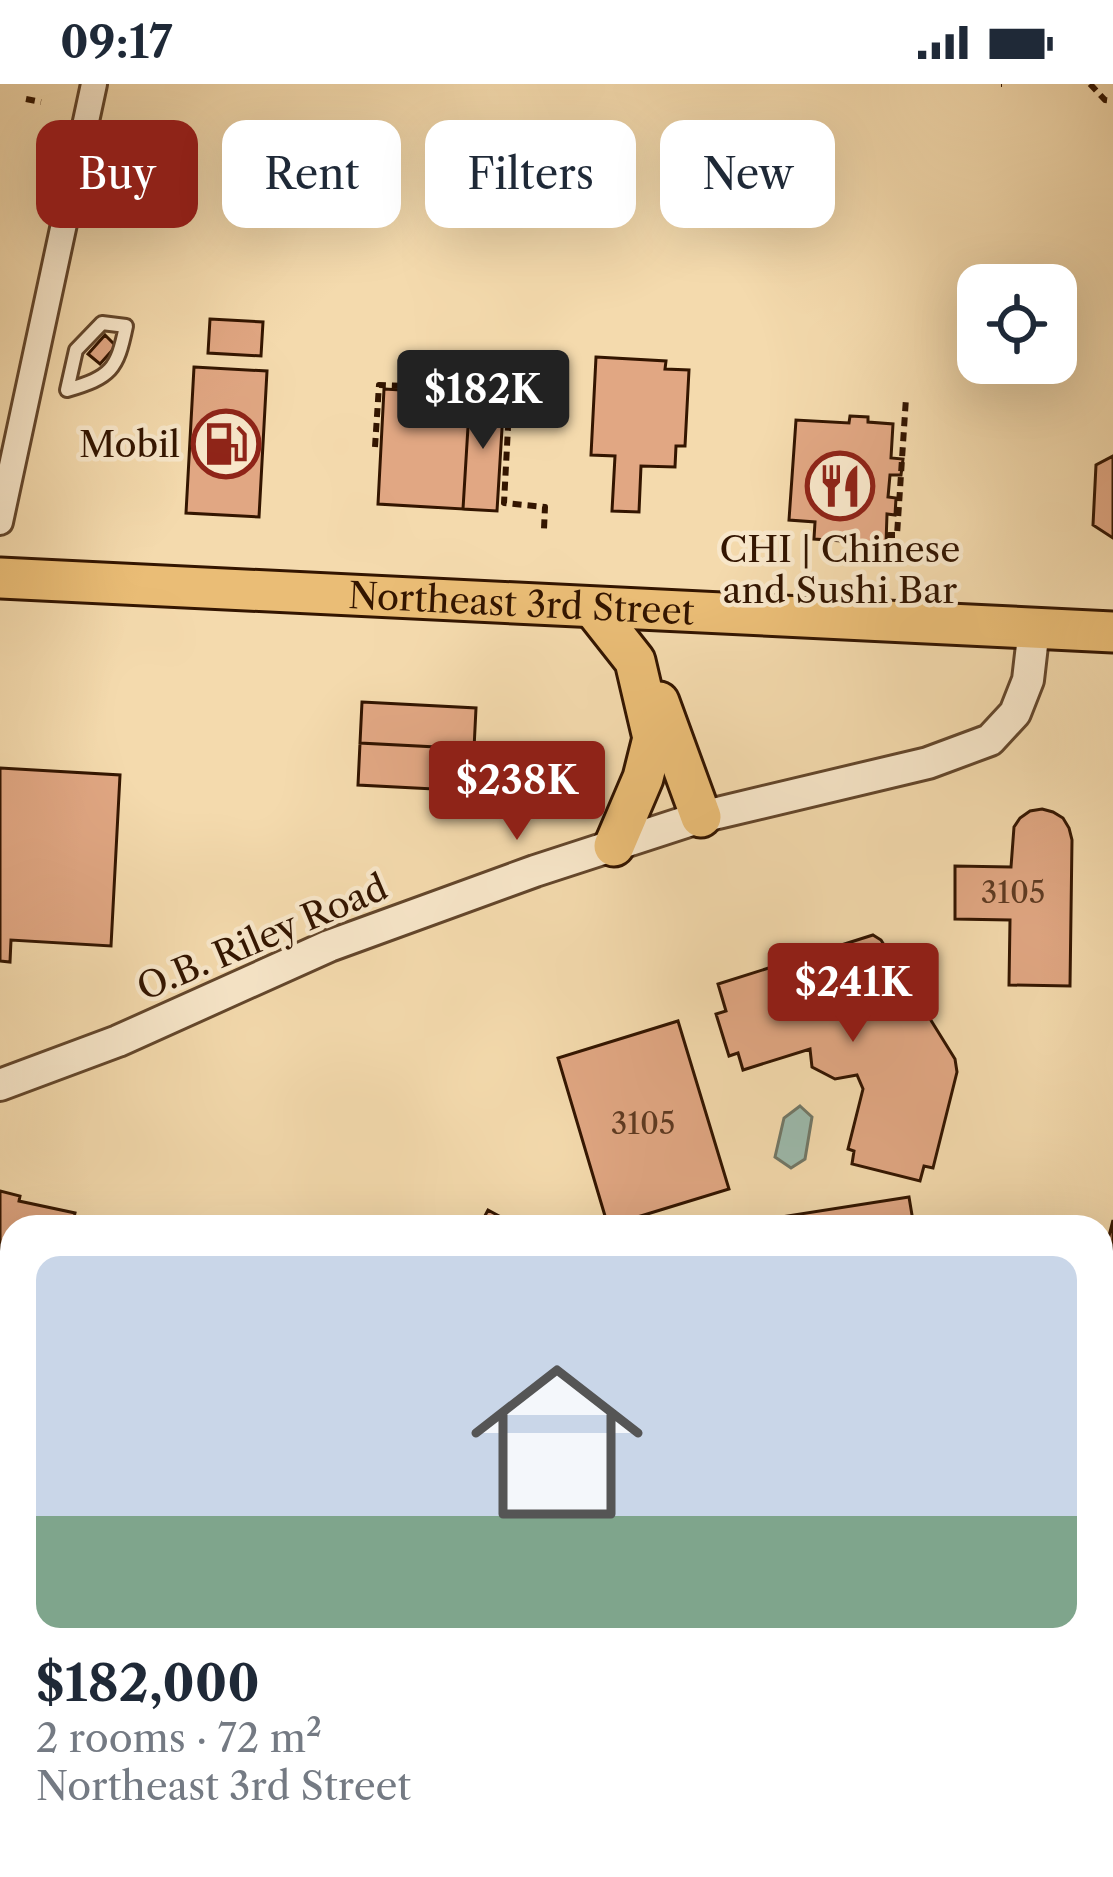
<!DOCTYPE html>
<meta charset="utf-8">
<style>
body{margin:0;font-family:"Libre Caslon Text",serif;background:#f6f6f7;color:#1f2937;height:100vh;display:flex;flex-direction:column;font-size:45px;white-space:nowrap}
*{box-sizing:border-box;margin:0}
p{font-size:39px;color:#747a83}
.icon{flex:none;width:66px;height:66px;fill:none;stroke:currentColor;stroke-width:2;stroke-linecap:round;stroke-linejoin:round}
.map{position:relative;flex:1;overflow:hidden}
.panel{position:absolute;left:0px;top:1131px;width:1113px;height:663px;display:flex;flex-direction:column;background:#fff;border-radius:36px 36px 0 0;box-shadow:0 12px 48px #0002}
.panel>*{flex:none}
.hud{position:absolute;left:36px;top:36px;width:1041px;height:108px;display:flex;gap:24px}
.controls{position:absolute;left:957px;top:180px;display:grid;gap:24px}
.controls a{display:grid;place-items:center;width:120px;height:120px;border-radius:24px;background:#fff;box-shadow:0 12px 48px #0002;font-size:60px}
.price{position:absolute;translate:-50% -102px;padding:0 27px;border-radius:12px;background:#8f2418;color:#fff;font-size:39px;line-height:78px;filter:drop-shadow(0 3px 6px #0008)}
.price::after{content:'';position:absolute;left:50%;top:72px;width:36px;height:27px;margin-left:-18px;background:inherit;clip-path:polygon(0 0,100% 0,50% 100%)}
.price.on{background:#222;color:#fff}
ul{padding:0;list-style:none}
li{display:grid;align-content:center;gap:24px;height:636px;padding:0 36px}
li span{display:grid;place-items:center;height:372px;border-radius:24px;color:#555}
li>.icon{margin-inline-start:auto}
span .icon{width:216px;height:216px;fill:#fffc;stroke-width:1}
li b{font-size:51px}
.tag{padding:0 42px;border-radius:24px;background:#fff;box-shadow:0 12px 48px #0002;font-size:42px;line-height:108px}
.tag.on{background:#8f2418;color:#fff}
.status{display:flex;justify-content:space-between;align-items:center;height:84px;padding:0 60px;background:#fff;direction:ltr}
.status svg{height:33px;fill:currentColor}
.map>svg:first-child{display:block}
.water{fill:#9cbaac;stroke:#727867;stroke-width:3}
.building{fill:#e1a783;stroke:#331500;stroke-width:3}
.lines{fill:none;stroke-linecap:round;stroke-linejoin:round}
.service-casing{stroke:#63462b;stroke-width:18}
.minor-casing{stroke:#63462b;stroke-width:30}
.tertiary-casing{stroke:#63462b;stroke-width:36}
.primary-casing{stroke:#331500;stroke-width:45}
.path{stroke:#331500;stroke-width:6;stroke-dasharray:9 6;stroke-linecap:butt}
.service{stroke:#f8e7ca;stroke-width:12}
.minor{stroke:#f8e7ca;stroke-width:24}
.tertiary{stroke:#f8e7ca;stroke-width:30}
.primary{stroke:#eabd76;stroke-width:39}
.labels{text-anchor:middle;stroke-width:9;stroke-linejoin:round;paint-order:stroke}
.number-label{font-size:30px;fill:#5e3a21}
.poi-label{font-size:36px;fill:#331500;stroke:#f8e7ca;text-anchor:end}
.street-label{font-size:36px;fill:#331500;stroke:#f8e7ca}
</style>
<div class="status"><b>09:17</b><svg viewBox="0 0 49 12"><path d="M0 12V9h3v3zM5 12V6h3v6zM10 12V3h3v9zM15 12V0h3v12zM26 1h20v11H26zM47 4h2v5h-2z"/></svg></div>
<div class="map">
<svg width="1113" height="1793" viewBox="0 0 1113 1793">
<rect width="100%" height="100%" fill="#f4daad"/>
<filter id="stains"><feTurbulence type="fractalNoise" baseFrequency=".00167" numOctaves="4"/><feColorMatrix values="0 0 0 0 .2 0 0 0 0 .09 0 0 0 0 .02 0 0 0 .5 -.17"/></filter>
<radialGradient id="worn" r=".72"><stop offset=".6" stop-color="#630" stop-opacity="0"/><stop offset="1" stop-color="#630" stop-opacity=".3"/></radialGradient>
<!-- water -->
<path class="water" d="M800 1022 812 1033 805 1075 791 1084 775 1073 784 1034Z
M0 1234 12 1237V1397L0 1396Z
M1113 1412V1543L1101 1547V1417Z"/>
<!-- building -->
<path class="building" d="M210 235 263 238 261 272 208 269Z
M105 251 116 262 100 280 88 270Z
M596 273 666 277 665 285 689 286 685 362H676L675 383 641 382 639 428 612 427 615 372 591 371Z
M194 283 267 287 259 433 186 429Z
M384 305 470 310 463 425 378 420Z
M470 310 504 312 497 427 463 425Z
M850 332 868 333V338L893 340 891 374 903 375 901 391H890L888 413 896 414 895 431 887 430 886 460 814 455 815 438 789 436 796 336 849 339Z
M1113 372V454L1093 441 1096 381Z
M362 618 476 624 474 665 360 659Z
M360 659 474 665 472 707 358 701Z
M0 684 120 691 111 862 11 856 10 878 0 877Z
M1042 725 1053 728 1063 734 1069 744 1072 756 1070 902 1009 901 1010 836 955 835V782L1011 783 1014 743 1020 734 1030 727Z
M873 851 881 856 955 975 957 988 933 1084 924 1082 920 1097 852 1080 854 1067 848 1065 863 1005 857 991 835 995 812 983 810 965 743 986 738 969 729 972 716 930 726 927 718 900Z
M678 937 729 1105 608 1142 558 974Z
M0 1107 20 1112 19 1117 75 1129 72 1142 78 1143H12V1186L0 1184Z
M909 1113 914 1143H717Z
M488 1126 519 1143H479Z
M1113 1136V1170L1105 1168Z
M1113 1262V1329L1101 1334V1267Z"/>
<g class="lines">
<defs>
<path id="service" d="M102 239 126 242C117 286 111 293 67 306L76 266Z"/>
<path id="minor" d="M0 438 94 0
M0 1709H12
M1101 1750 1113 1746
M1025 1793 1034 1782"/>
<path id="tertiary" d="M0 1001 118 957 329 862 535 787 701 733 928 679 990 656 1015 629 1028 596 1034 544"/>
<g id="primary">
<path id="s1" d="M0 494 1113 548"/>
<path d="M594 525 635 577 653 654 643 694 614 762"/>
<path d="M659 618 701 733"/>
</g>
</defs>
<!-- service casing -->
<use href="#service" class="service-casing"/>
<!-- minor casing -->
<use href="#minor" class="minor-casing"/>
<!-- tertiary casing -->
<use href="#tertiary" class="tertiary-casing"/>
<!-- primary casing -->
<use href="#primary" class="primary-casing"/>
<!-- path -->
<path class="path" d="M1001 0H1002
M1090 0 1105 16 1113 17
M26 15 41 18
M375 363 379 301 510 306 504 419 545 423 544 445
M889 469V451H897L906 314"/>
<!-- service -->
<use href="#service" class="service"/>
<!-- minor -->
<use href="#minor" class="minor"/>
<!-- tertiary -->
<use href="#tertiary" class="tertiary"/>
<!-- primary -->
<use href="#primary" class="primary"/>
</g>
<!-- icons -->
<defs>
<symbol id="fuel-ring" viewBox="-11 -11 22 22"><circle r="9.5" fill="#f8e7ca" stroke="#8f2418" stroke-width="1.5"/><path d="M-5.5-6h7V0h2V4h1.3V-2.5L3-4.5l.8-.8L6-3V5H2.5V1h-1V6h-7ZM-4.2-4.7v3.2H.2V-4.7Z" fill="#8f2418"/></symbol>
<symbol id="restaurant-ring" viewBox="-11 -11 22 22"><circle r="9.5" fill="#f8e7ca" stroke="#8f2418" stroke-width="1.5"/><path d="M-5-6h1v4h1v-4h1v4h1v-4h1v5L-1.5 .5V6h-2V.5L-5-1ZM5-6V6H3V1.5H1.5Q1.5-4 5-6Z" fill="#8f2418"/></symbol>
</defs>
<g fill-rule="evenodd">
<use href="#fuel-ring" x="188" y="322" width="76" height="76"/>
<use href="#restaurant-ring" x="802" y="364" width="76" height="76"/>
</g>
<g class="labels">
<!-- number labels -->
<g class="number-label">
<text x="1013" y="819">3105</text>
<text x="643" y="1050">3105</text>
</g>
<!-- poi labels -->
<g class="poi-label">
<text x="180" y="373">Mobil</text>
<text x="840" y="478" text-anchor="middle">CHI | Chinese<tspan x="840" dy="41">and Sushi Bar</tspan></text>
</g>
<!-- street labels -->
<g class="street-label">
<text dy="13" stroke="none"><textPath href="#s1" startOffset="522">Northeast 3rd Street</textPath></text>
<text transform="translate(262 853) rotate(-23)" y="13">O.B. Riley Road</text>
</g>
</g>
<rect width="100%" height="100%" filter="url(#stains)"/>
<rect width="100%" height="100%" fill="url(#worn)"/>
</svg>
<div class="controls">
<a><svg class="icon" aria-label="locate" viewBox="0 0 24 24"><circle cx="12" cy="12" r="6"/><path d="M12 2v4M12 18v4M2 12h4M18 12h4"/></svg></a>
</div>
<b class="price on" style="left:483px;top:368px">$182K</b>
<b class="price" style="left:517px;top:759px">$238K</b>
<b class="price" style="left:853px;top:961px">$241K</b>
<div class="hud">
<a class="tag on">Buy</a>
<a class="tag">Rent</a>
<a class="tag">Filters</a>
<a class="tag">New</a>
</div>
<section class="panel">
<ul>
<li><span style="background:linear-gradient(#c9d6e8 70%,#7fa58c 0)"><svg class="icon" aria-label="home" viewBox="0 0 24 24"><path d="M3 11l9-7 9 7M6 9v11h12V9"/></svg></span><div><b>$182,000</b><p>2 rooms · 72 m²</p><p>Northeast 3rd Street</p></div></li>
</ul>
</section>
</div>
